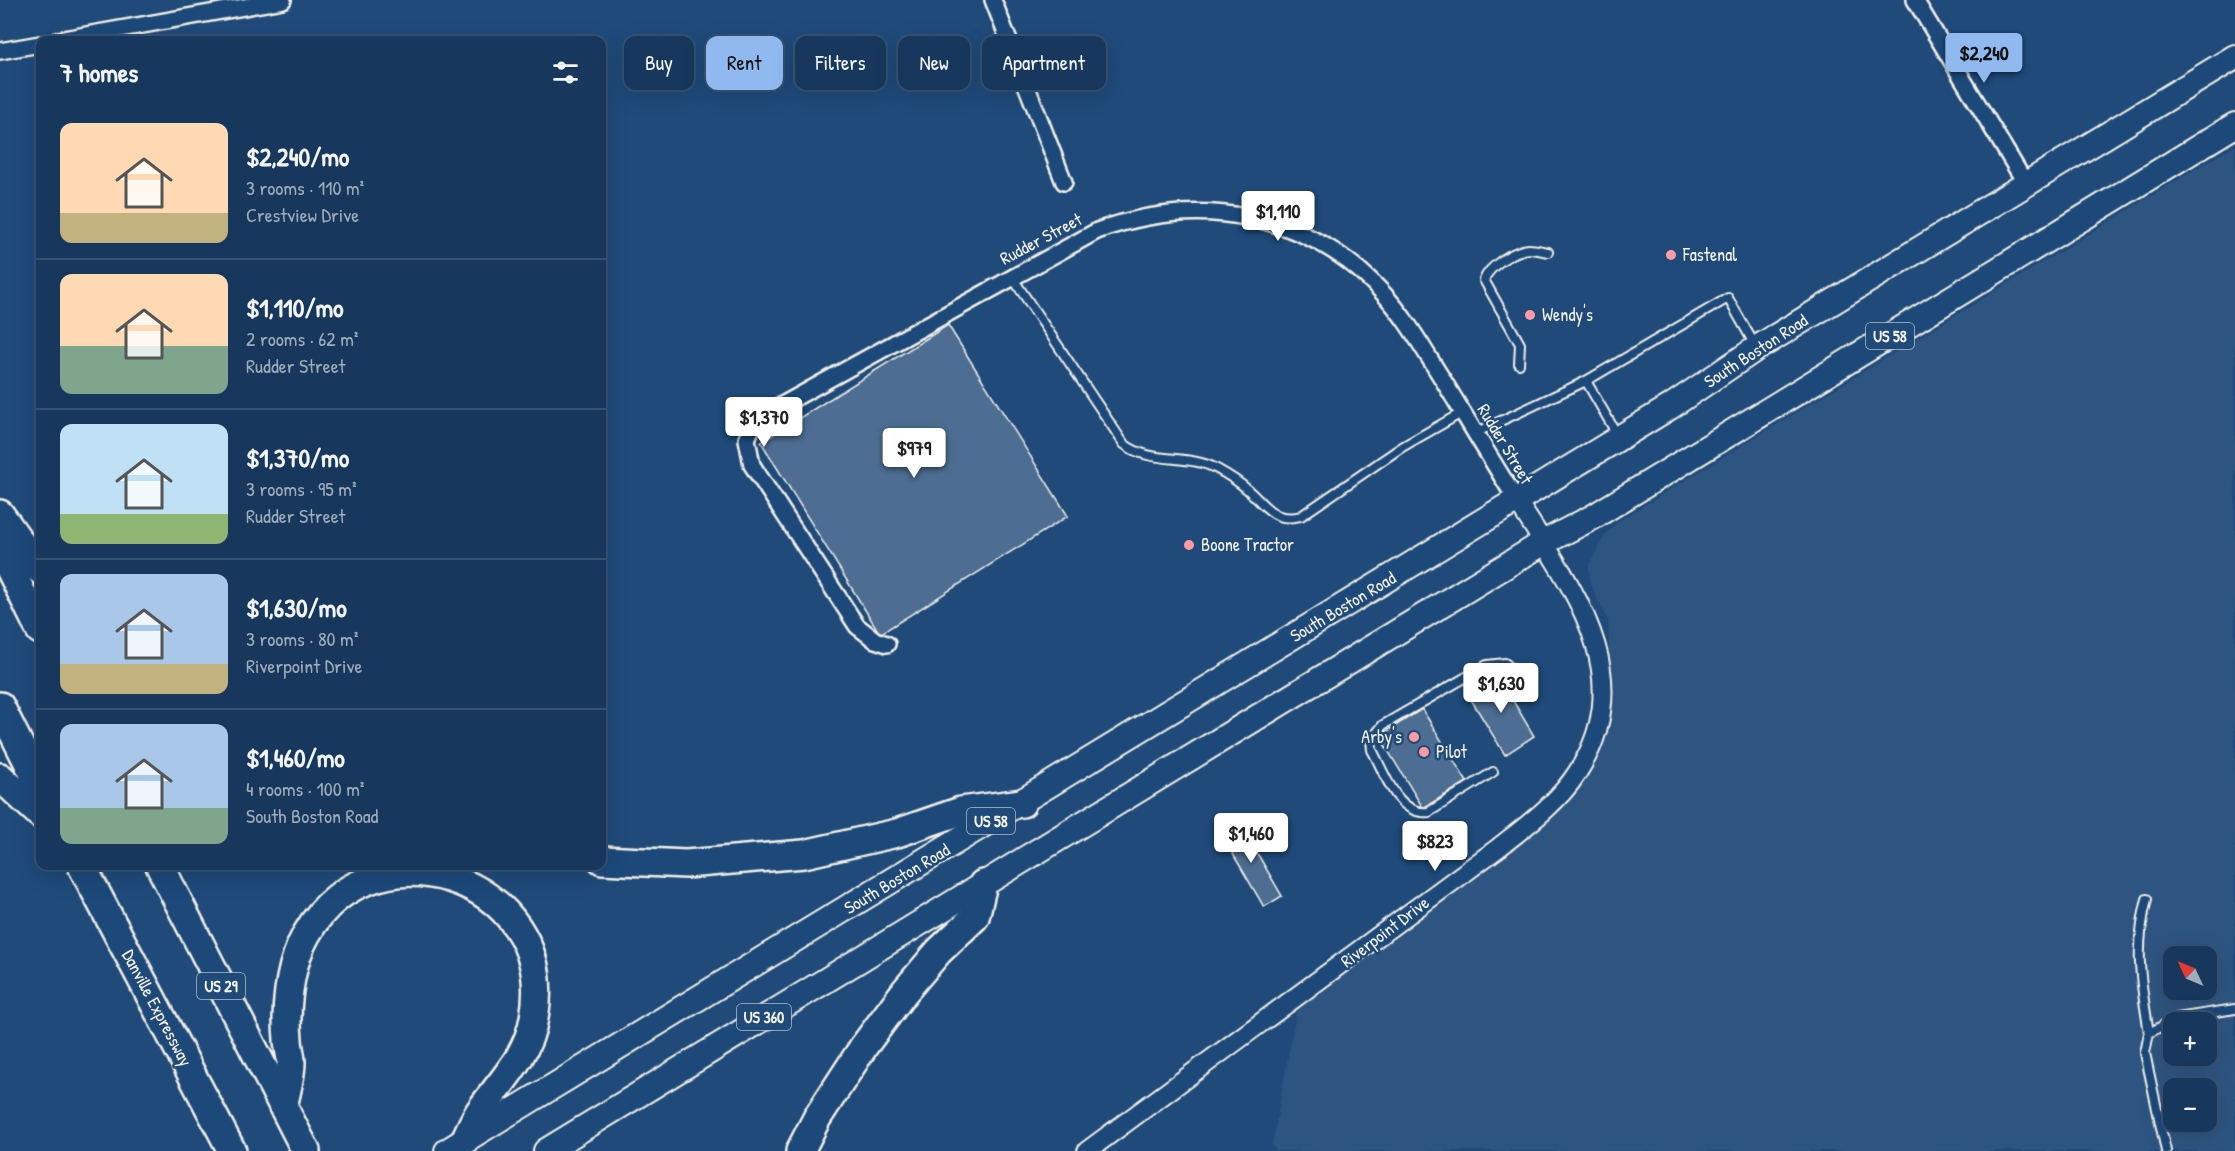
<!DOCTYPE html>
<meta charset="utf-8">
<style>
body{margin:0;font-family:"Patrick Hand",sans-serif;background:#244365;color:#f1f3f6;height:100vh;display:flex;flex-direction:column;font-size:22px;white-space:nowrap}
*{box-sizing:border-box;margin:0}
p{font-size:20px;color:#9eacbb}
.icon{flex:none;width:33px;height:33px;fill:none;stroke:currentColor;stroke-width:2;stroke-linecap:round;stroke-linejoin:round}
.map{position:relative;flex:1;overflow:hidden}
.panel{position:absolute;left:36px;top:36px;width:570px;height:834px;display:flex;flex-direction:column;background:#17385c;border-radius:12px;box-shadow:0 6px 24px #0002,0 0 0 2px #365272}
.panel>*{flex:none}
.guide{position:absolute;left:624px;top:36px;width:570px;height:54px;display:flex;gap:12px}
.needle{width:39px;rotate:314deg}
.tools{position:absolute;left:2163px;top:946px;display:grid;gap:12px}
.tools a{display:grid;place-items:center;width:54px;height:54px;border-radius:12px;background:#17385c;box-shadow:0 6px 24px #0002,0 0 0 2px #365272;font-size:30px}
.price{position:absolute;translate:-50% -51px;padding:0 14px;border-radius:6px;background:#fff;color:#222;font-size:20px;line-height:39px;filter:drop-shadow(0 2px 3px #0008)}
.price::after{content:'';position:absolute;left:50%;top:36px;width:18px;height:14px;margin-left:-9px;background:inherit;clip-path:polygon(0 0,100% 0,50% 100%)}
.price.selected{background:#90b9f0;color:#111}
ul{padding:0;list-style:none}
li{display:flex;align-items:center;gap:18px;height:150px;padding:0 24px}
li+li{border-top:2px solid #365272}
li span{display:grid;place-items:center;flex:none;width:168px;height:120px;border-radius:12px;color:#555}
li>.icon{margin-inline-start:auto}
span .icon{width:72px;height:72px;fill:#fffc;stroke-width:1}
li b{font-size:26px}
h2{display:flex;justify-content:space-between;align-items:center;height:72px;padding:0 24px;font-size:26px}
.tag{padding:0 21px;border-radius:12px;background:#17385c;box-shadow:0 6px 24px #0002,0 0 0 2px #365272;font-size:21px;line-height:54px}
.tag.selected{background:#90b9f0;color:#111}
.map>svg:first-child{display:block}
.built{fill:#2d5581;fill-rule:evenodd}
.building{fill:#4d6e92;stroke:#f4f1e8;stroke-width:1.5}
.lines{fill:none;stroke-linecap:round;stroke-linejoin:round}
.service-casing{stroke:#f4f1e8;stroke-width:12}
.minor-casing{stroke:#f4f1e8;stroke-width:20}
.tertiary-casing{stroke:#f4f1e8;stroke-width:22}
.trunk-casing{stroke:#f4f1e8;stroke-width:28}
.motorway-casing{stroke:#f4f1e8;stroke-width:32}
.service{stroke:#1f4a7a;stroke-width:8}
.minor{stroke:#1f4a7a;stroke-width:15}
.tertiary{stroke:#1f4a7a;stroke-width:18}
.trunk{stroke:#1f4a7a;stroke-width:24}
.motorway{stroke:#1f4a7a;stroke-width:27}
.poi-dot{fill:#ff9aa2;stroke:#1f4a7a;stroke-width:2}
.labels{text-anchor:middle;stroke-width:5;stroke-linejoin:round;paint-order:stroke}
.shield{fill:#1f4a7a;stroke:#b4bfc7;stroke-width:1.5}
.shield-label{font-size:16px;font-weight:bold;fill:#f4f1e8}
.street-label{font-size:18px;fill:#f4f1e8;stroke:#1f4a7a}
.poi-label{font-size:18px;fill:#f4f1e8;stroke:#1f4a7a;text-anchor:start}
</style>
<div class="map">
<svg width="2235" height="1151" viewBox="0 0 2235 1151">
<rect width="100%" height="100%" fill="#1f4a7a"/>
<filter id="ink" filterUnits="userSpaceOnUse"><feTurbulence type="fractalNoise" baseFrequency=".0167" numOctaves="2"/><feDisplacementMap in="SourceGraphic" scale="12" xChannelSelector="R" yChannelSelector="G"/><feConvolveMatrix kernelMatrix="1 2 1 2 8 2 1 2 1" color-interpolation-filters="sRGB"/></filter>
<g filter="url(#ink)">
<!-- built -->
<path class="built" d="M2235 145V1151H1276L1272 1145 1297 1008 1562 809 1583 783 1597 756 1612 710 1608 621 1590 584 1589 565 1606 533 1620 520ZM2174 957H2206V990H2174ZM2174 1023H2206V1056H2174ZM2174 1089H2206V1122H2174Z"/>
<!-- building -->
<path class="building" d="M948 325 1068 516 880 634 761 442Z
M1497 674 1534 736 1505 755 1467 693Z
M1422 709 1467 782 1423 808 1379 736Z
M1239 822 1282 896 1264 907 1220 832Z"/>
<g class="lines">
<defs>
<path id="service" d="M1012 277 1124 444C1151 465 1187 453 1217 469 1228 475 1238 481 1248 490 1266 506 1274 523 1301 516L1402 447 1463 412
M1519 364 1520 344 1484 280C1489 266 1514 250 1529 249 1535 249 1542 251 1548 252
M1475 433 1586 381
M1618 436 1586 381 1728 298 1756 347
M1493 772 1429 812C1397 816 1385 773 1372 750L1371 740 1383 725 1487 665 1505 663 1511 668 1512 683
M2147 899C2134 950 2141 982 2149 1033
M2166 1151 2145 1053 2149 1033 2177 1018 2235 1009"/>
<path id="minor" d="M993 0 1064 182
M1915 0 2026 184
M58 40 283 0
M0 51 40 44
M887 644 875 640 857 626 752 465 747 439 755 420 1097 231C1196 195 1307 211 1381 291 1406 317 1424 350 1443 380 1468 421 1492 461 1517 501"/>
<path id="tertiary" d="M1087 1151 1498 848C1526 826 1558 803 1577 773 1642 674 1569 584 1517 501"/>
<path id="trunk" d="M447 1151 1670 407 1757 348 2235 57
M546 1151 1543 543 1593 517 2235 125"/>
<path id="motorway" d="M0 514 40 570
M0 549 40 630
M0 706 40 786
M0 777 40 814
M602 860 686 864 804 854 897 833 961 811 1022 803
M82 866 232 1151
M160 866 306 1151
M283 1107C286 1093 291 1076 291 1062 291 1055 288 1047 288 1039 285 1009 289 973 301 945 362 813 561 875 534 1018 528 1055 503 1079 482 1108 475 1117 470 1129 465 1140
M800 1151 817 1118 864 1046 905 991 939 951 975 917 983 884"/>
</defs>
<!-- service casing -->
<use href="#service" class="service-casing"/>
<!-- minor casing -->
<use href="#minor" class="minor-casing"/>
<!-- tertiary casing -->
<use href="#tertiary" class="tertiary-casing"/>
<!-- trunk casing -->
<use href="#trunk" class="trunk-casing"/>
<!-- motorway casing -->
<use href="#motorway" class="motorway-casing"/>
<!-- service -->
<use href="#service" class="service"/>
<!-- minor -->
<use href="#minor" class="minor"/>
<!-- tertiary -->
<use href="#tertiary" class="tertiary"/>
<!-- trunk -->
<use href="#trunk" class="trunk"/>
<!-- motorway -->
<use href="#motorway" class="motorway"/>
</g>
</g>
<!-- markers -->
<g class="poi-dot">
<circle cx="1671" cy="255" r="6"/>
<circle cx="1530" cy="315" r="6"/>
<circle cx="1189" cy="545" r="6"/>
<circle cx="1414" cy="737" r="6"/>
<circle cx="1424" cy="752" r="6"/>
</g>
<g class="labels">
<!-- shield labels -->
<g class="shield">
<rect x="1866" y="323" width="48" height="26" rx="4.5"/>
<rect x="967" y="808" width="48" height="26" rx="4.5"/>
<rect x="197" y="973" width="48" height="26" rx="4.5"/>
<rect x="737" y="1004" width="54" height="26" rx="4.5"/>
</g>
<g class="shield-label">
<text x="1890" y="342">US 58</text>
<text x="991" y="827">US 58</text>
<text x="221" y="992">US 29</text>
<text x="764" y="1023">US 360</text>
</g>
<!-- street labels -->
<g class="street-label">
<text transform="translate(1041 239) rotate(-28)" y="6">Rudder Street</text>
<text transform="translate(1756 351) rotate(-33)" y="6">South Boston Road</text>
<text transform="translate(1505 444) rotate(59)" y="6">Rudder Street</text>
<text transform="translate(1343 607) rotate(-31)" y="6">South Boston Road</text>
<text transform="translate(897 879) rotate(-31)" y="6">South Boston Road</text>
<text transform="translate(1385 932) rotate(-37)" y="6">Riverpoint Drive</text>
<text transform="translate(157 1008) rotate(62)" y="6">Danville Expressway</text>
</g>
<!-- poi labels -->
<g class="poi-label">
<text x="1683" y="261">Fastenal</text>
<text x="1542" y="321">Wendy's</text>
<text x="1201" y="551">Boone Tractor</text>
<text x="1402" y="743" text-anchor="end">Arby's</text>
<text x="1436" y="758">Pilot</text>
</g>
</g>
</svg>
<div class="tools">
<a><svg class="needle" viewBox="-14 -14 28 28"><path d="M0-13l5 13h-10z" fill="#e53935"/><path d="M0 13l5-13h-10z" fill="#9eacbb"/></svg></a>
<a>+</a>
<a>−</a>
</div>
<b class="price selected" style="left:1984px;top:84px">$2,240</b>
<b class="price" style="left:1278px;top:242px">$1,110</b>
<b class="price" style="left:764px;top:448px">$1,370</b>
<b class="price" style="left:914px;top:479px">$979</b>
<b class="price" style="left:1501px;top:714px">$1,630</b>
<b class="price" style="left:1251px;top:864px">$1,460</b>
<b class="price" style="left:1435px;top:872px">$823</b>
<div class="guide">
<a class="tag">Buy</a>
<a class="tag selected">Rent</a>
<a class="tag">Filters</a>
<a class="tag">New</a>
<a class="tag">Apartment</a>
</div>
<section class="panel">
<h2>7 homes<svg class="icon" aria-label="filters" viewBox="0 0 24 24"><path d="M4 7h16M4 17h16"/><circle cx="9" cy="7" r="2"/><circle cx="15" cy="17" r="2"/></svg></h2>
<ul>
<li><span style="background:linear-gradient(#ffd9b3 75%,#c2b280 0)"><svg class="icon" aria-label="home" viewBox="0 0 24 24"><path d="M3 11l9-7 9 7M6 9v11h12V9"/></svg></span><div><b>$2,240/mo</b><p>3 rooms · 110 m²</p><p>Crestview Drive</p></div></li>
<li><span style="background:linear-gradient(#ffd9b3 60%,#7fa58c 0)"><svg class="icon" aria-label="home" viewBox="0 0 24 24"><path d="M3 11l9-7 9 7M6 9v11h12V9"/></svg></span><div><b>$1,110/mo</b><p>2 rooms · 62 m²</p><p>Rudder Street</p></div></li>
<li><span style="background:linear-gradient(#bfe0f5 75%,#8fb573 0)"><svg class="icon" aria-label="home" viewBox="0 0 24 24"><path d="M3 11l9-7 9 7M6 9v11h12V9"/></svg></span><div><b>$1,370/mo</b><p>3 rooms · 95 m²</p><p>Rudder Street</p></div></li>
<li><span style="background:linear-gradient(#a9c7e8 75%,#c2b280 0)"><svg class="icon" aria-label="home" viewBox="0 0 24 24"><path d="M3 11l9-7 9 7M6 9v11h12V9"/></svg></span><div><b>$1,630/mo</b><p>3 rooms · 80 m²</p><p>Riverpoint Drive</p></div></li>
<li><span style="background:linear-gradient(#a9c7e8 70%,#7fa58c 0)"><svg class="icon" aria-label="home" viewBox="0 0 24 24"><path d="M3 11l9-7 9 7M6 9v11h12V9"/></svg></span><div><b>$1,460/mo</b><p>4 rooms · 100 m²</p><p>South Boston Road</p></div></li>
</ul>
</section>
</div>
